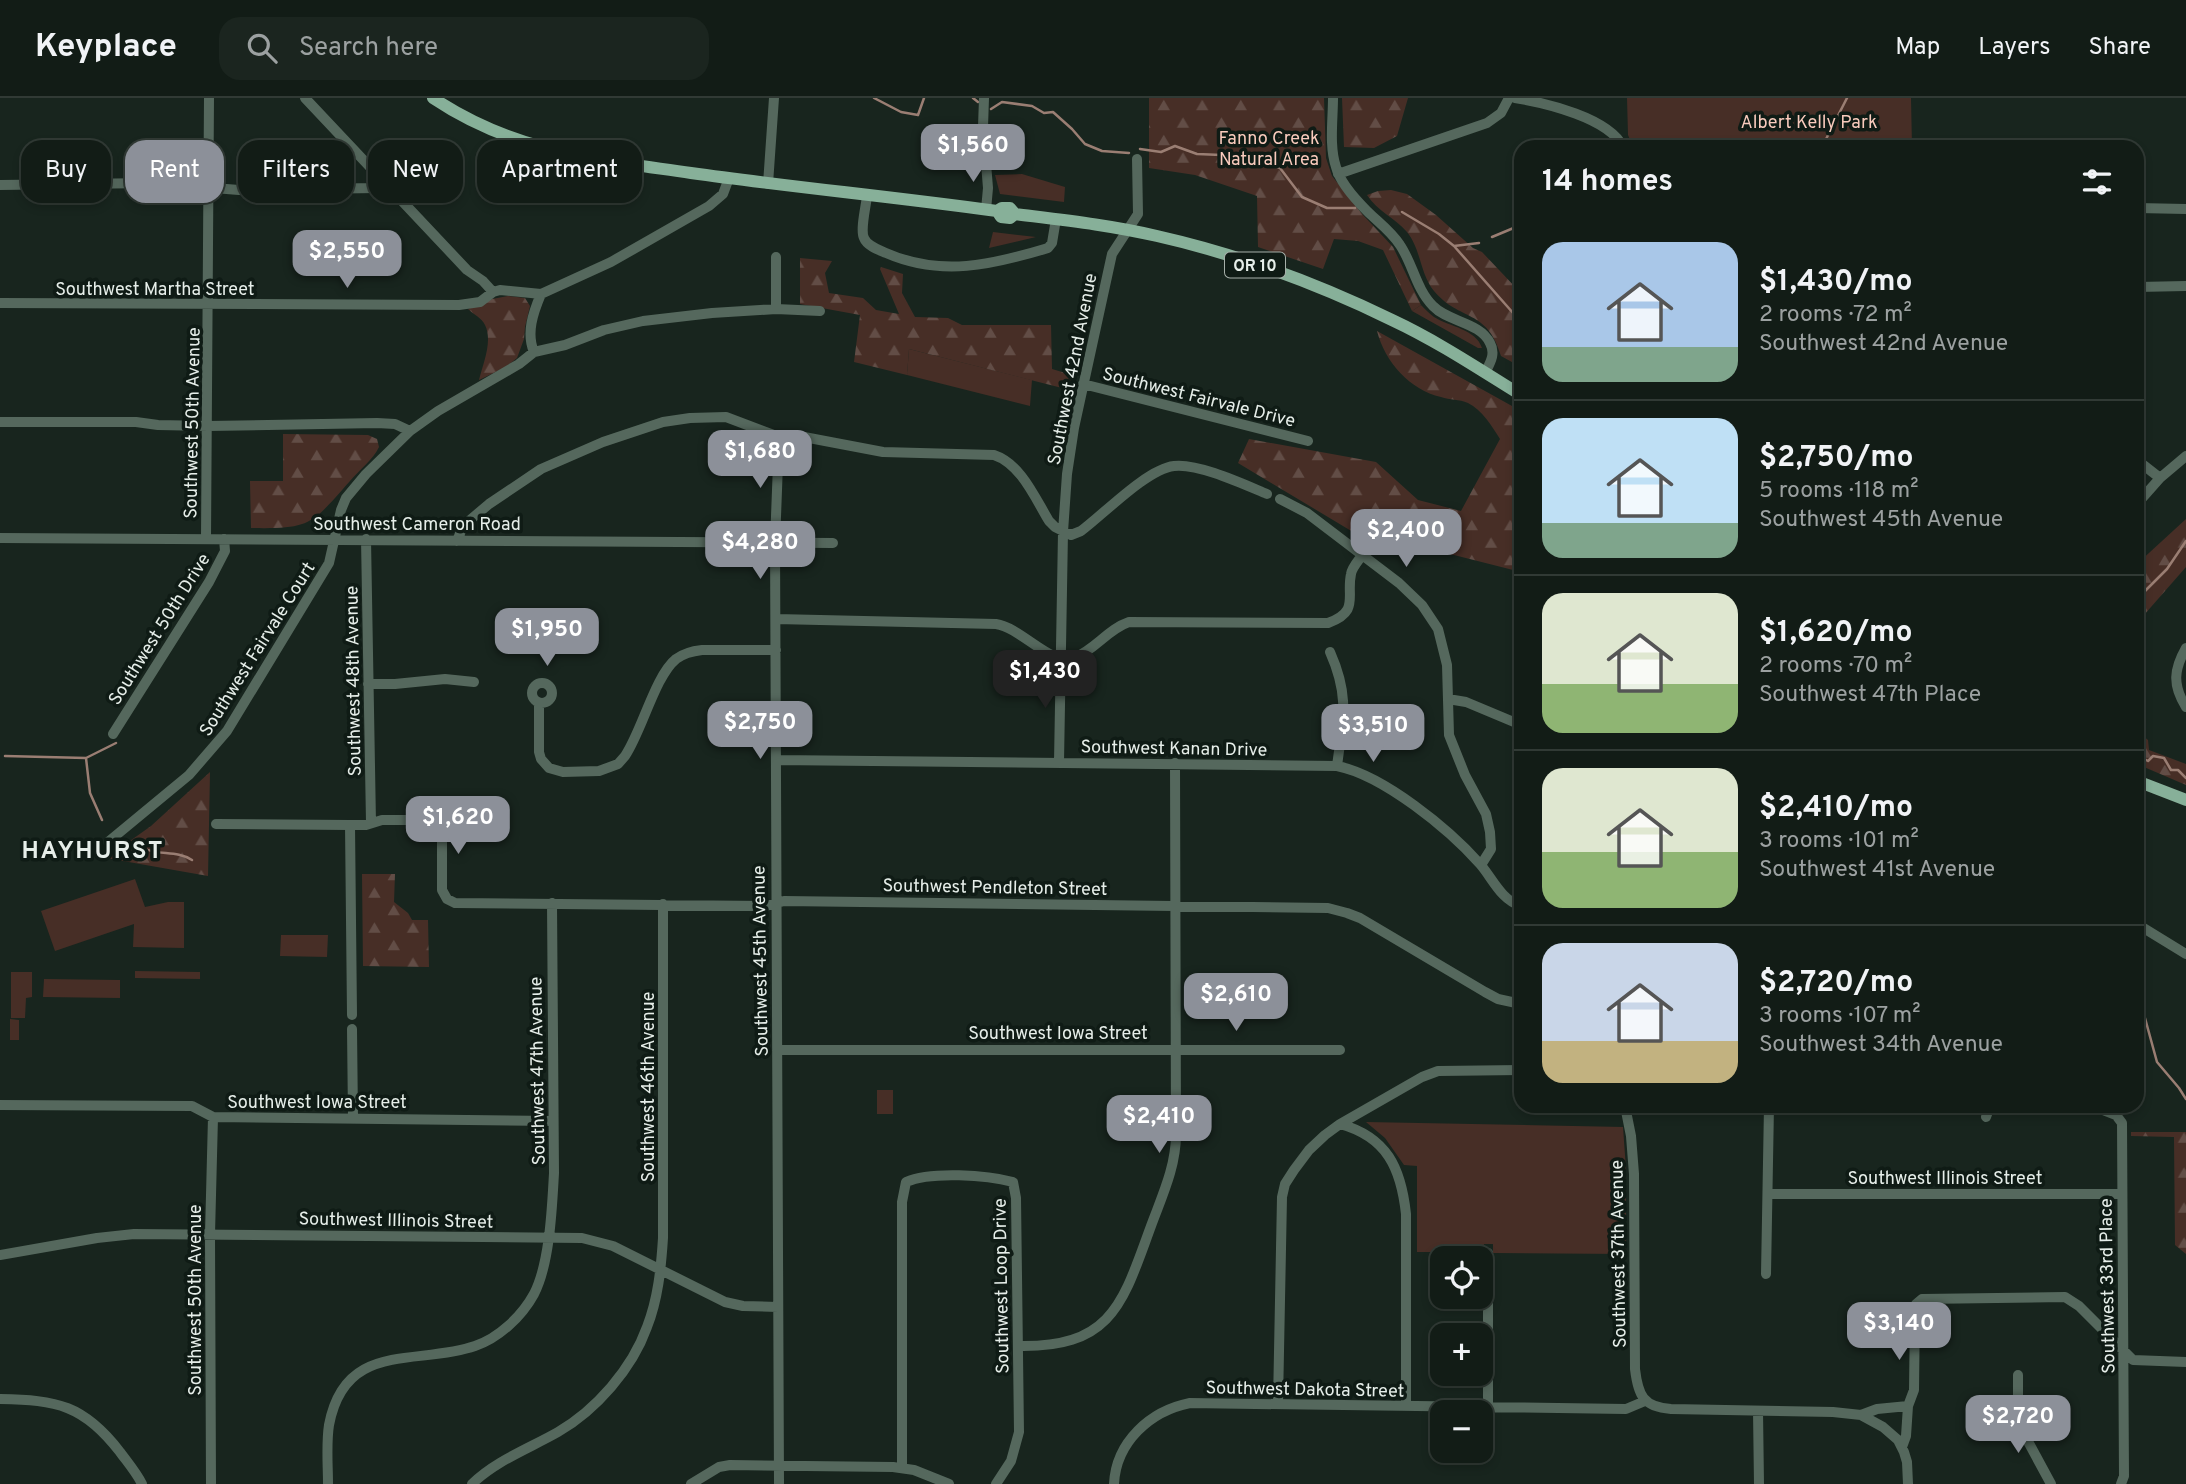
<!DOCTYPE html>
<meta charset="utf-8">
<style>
body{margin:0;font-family:Overpass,sans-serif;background:#1b251f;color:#f1f3f6;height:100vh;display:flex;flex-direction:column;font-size:26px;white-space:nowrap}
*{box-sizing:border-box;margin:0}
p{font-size:23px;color:#9ca1a1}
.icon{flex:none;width:38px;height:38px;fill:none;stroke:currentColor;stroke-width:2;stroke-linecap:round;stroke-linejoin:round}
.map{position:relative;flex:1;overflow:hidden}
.details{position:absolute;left:1514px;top:42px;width:630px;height:973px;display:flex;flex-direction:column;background:#121c16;border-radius:21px;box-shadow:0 4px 10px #0003,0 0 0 2px #313a35}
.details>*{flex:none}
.hud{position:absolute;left:21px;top:42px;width:665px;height:63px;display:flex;gap:14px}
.buttons{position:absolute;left:1430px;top:1148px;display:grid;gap:14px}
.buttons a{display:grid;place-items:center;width:63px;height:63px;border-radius:14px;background:#121c16;box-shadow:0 4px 10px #0003,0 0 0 2px #313a35;font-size:35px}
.price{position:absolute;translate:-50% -60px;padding:0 16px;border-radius:14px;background:#8c9099;color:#fff;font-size:23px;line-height:46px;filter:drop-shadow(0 2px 4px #0008)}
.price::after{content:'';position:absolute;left:50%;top:42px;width:21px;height:16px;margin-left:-10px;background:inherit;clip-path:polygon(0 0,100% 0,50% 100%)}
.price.active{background:#222;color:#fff}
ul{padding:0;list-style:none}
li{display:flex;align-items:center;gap:21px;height:175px;padding:0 28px}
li+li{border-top:2px solid #313a35}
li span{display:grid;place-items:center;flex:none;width:196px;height:140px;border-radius:21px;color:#555}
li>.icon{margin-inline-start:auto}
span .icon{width:84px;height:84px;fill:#fffc;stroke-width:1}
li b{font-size:30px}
h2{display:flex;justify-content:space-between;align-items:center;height:84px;padding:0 28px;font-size:30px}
.tag{padding:0 24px;border-radius:21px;background:#121c16;box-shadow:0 4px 10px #0003,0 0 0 2px #313a35;font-size:24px;line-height:63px}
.tag.active{background:#8c9099;color:#fff}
header{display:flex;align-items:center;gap:42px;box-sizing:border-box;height:98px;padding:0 35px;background:#121c16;border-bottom:2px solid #313a35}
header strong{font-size:33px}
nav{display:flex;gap:38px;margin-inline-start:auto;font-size:24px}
.search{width:490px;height:63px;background:#1b251f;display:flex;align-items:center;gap:18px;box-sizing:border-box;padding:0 24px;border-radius:21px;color:#9ca1a1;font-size:26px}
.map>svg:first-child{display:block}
.green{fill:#472e26}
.forest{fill:url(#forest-firs)}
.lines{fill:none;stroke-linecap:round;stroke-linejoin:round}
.stream{stroke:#9a7e73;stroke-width:2.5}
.minor{stroke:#55685d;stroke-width:10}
.major{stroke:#87b099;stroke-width:12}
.labels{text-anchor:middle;stroke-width:7;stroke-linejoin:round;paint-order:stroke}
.shield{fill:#0f1b15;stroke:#a6afa9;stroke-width:2}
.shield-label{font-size:16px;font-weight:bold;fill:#e6eee9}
.park-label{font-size:18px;fill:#f9cbbd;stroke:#0f1b15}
.street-label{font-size:18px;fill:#e6eee9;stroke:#0f1b15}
.district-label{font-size:24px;font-weight:bold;letter-spacing:2px;fill:#e6eee9;stroke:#0f1b15}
</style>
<header>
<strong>Keyplace</strong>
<div class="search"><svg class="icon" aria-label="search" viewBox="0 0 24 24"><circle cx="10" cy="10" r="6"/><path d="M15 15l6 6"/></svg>Search here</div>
<nav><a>Map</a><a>Layers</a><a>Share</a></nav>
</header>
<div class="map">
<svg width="2186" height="1386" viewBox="0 0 2186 1386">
<defs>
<pattern id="forest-firs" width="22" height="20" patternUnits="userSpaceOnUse" patternTransform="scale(1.75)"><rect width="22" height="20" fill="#472e26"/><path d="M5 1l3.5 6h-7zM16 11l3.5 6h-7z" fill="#624d46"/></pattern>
</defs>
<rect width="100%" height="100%" fill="#18251e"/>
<!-- green -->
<path class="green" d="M1627 0H1911L1912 48 1990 49H1633L1628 37Z
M1022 76 1065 89 1064 104 1000 96 995 77Z
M993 134 1036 139 989 150Z
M1421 207C1425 211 1430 216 1434 219 1450 229 1476 231 1482 250H1478L1412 213Z
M909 251 1032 282 1030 308 907 277Z
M135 781 145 809 168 804H184V850L133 849 134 826 55 853 41 813Z
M281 837H328L327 859 280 858Z
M135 873 200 874V881L135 880Z
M11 874H32V899L26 900 25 920H11Z
M44 881 120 882V900L43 899Z
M10 921 19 922V942H10Z
M877 992H893V1016H877Z
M1366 1024 1623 1029 1626 1071V1156L1493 1155V1146H1484L1483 1154H1417V1068L1404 1067 1385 1040Z"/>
<!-- forest -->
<path class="forest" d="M1149 0H1324L1326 60 1332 78 1363 117 1393 149 1421 207 1412 213 1383 152 1358 143 1334 141 1323 171 1258 149 1257 98 1195 77 1149 70Z
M1342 0H1408L1397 38 1374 50 1344 49Z
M1391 92 1407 96 1436 117 1473 150 1482 154 1518 192 1521 196V269L1501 258C1487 210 1460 224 1434 193 1420 176 1421 151 1407 134 1395 120 1377 113 1367 97L1378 93Z
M800 160 832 163 825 175 829 195 863 200 876 212 899 216 880 171 881 169 903 176 902 195 915 219 948 220 962 227H1051L1052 271 1072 277 1070 292 909 251 907 277 854 264 860 217 800 206Z
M508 198 525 200 530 208 525 229 524 241 517 260 506 269 479 282C483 266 493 243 485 227 482 220 473 216 468 211L492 201Z
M1377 233 1521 313V474L1454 457 1368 443 1238 365 1249 341 1376 364 1418 402 1461 413 1500 341C1492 328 1482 312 1468 305 1459 301 1450 302 1441 299 1410 292 1385 264 1377 233Z
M283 336 368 337 377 341 379 349C373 362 359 372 350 383 311 427 311 431 251 430L250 383H283Z
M2186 421V469L2137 525V466Z
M2137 633 2148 642 2149 652 2186 666V687L2137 666Z
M210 674 208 778 106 760 151 728Z
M362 776H395L394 804 408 815 412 822H428L429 869 363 868Z
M2131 1034H2186V1156L2175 1147 2174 1039 2131 1038Z"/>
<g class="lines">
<!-- stream -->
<path class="stream" d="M874 0 901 14 918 17 924 0
M973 0 978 4
M991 11 1002 4 1032 8 1044 15 1053 14 1072 31 1085 46 1102 53 1129 55
M1822 49 1847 0
M1140 51 1161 54 1175 48 1197 56 1246 58 1280 70 1302 99 1327 110H1355
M1402 114 1439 136 1454 148 1521 224
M1492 139 1516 129
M1454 148 1479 145
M2137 508 2143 495 2167 471 2186 443
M2137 657 2148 663 2153 658 2164 660 2171 672H2178L2186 680
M5 658 86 660 116 645
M86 660 90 695 102 722
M120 745 136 753 143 750C159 758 176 752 192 762
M2137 891 2157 964 2179 990 2186 1001"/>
<!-- minor -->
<path class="minor" d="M305 0 467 172 483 183 493 194
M984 0 983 29 988 90 986 112
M1333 0C1333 22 1329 48 1336 69 1340 85 1355 101 1367 113 1378 124 1391 133 1400 147 1413 166 1416 191 1433 208 1448 224 1480 224 1490 245 1496 256 1490 265 1485 275
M1515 0C1546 5 1609 20 1623 49
M1338 76 1487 25 1501 15 1509 0
M768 86 774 0
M0 87 151 85 239 92 378 90 387 85
M867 98C866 108 860 132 864 140 867 148 879 152 886 155 941 179 992 167 1048 150L1052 145 1056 121
M2137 110 2186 111
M2137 189 2186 188
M0 205 459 207 480 204 493 194 500 192 541 196 611 164 709 108 723 96 729 80
M776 211V159
M534 254C526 235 533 215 541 196
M1083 286 1308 343
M0 324H136L158 327 208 328 377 325 395 326 410 333
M779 339 775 445 779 1386
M2137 362 2160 380
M1280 401 1307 415 1399 485 1422 507 1438 531 1447 567 1449 637 1465 677 1486 716 1490 734 1491 751 1481 767
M2137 406 2160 380 2186 358
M0 440 833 445
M206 441 209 0
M366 441 371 725
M457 443 463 428 489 406 541 371 603 344 663 324 690 320 726 319 779 339H804L883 354 994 357C1021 366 1035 400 1049 423L1055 429 1071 437 1081 433C1104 416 1147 371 1174 368 1198 365 1243 386 1267 396
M776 521 996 526C1022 530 1052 569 1074 560 1095 552 1108 531 1129 524L1328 525C1360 513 1346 499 1351 476 1352 469 1359 462 1363 456
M2186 550C2174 571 2172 587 2186 609
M1330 554C1350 599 1343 621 1337 668
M532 595a10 10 0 1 1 20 0a10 10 0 1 1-20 0Z
M368 586H395L445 581 474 584
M1448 601 1466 604 1521 627
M539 606V654L541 661 549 670 563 674 599 673 618 666 625 658C642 633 655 578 676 561 684 555 693 553 702 552H776
M113 636 209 484 225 453 224 441
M776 662 1337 668C1383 677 1449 731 1480 766 1493 781 1501 802 1521 808
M1059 664 1063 434 1067 376 1074 330 1112 156 1138 116 1137 61
M442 722V792L447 801 455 805 766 808 784 803 1328 810 1347 815 1360 820 1485 894 1498 901 1521 906
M216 726 350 727H366L382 722H467L477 726
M350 727 352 917
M108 744 189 677 227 633 329 465 341 412 346 400 366 376 410 333 438 313 519 266 534 254 565 247 604 232 643 223 712 215 776 211 820 213
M2137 826 2186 856
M352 931 353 1020
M777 952H1340
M0 1007 192 1008 213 1019 553 1023
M1625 1008 1631 1038 1634 1076 1635 1271C1638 1297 1643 1309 1671 1311L1833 1314 1861 1317 1883 1329 1898 1342 1904 1354 1907 1364 1908 1386
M2093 1008 2116 1017 2122 1025 2124 1378 2121 1386
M1986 1019 1990 1008
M1340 1026C1387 1039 1401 1070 1406 1116V1308
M1768 1096H2122
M1488 1155V1310
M0 1157 97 1140 134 1136 582 1140 613 1148 725 1204 743 1208 778 1209
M1766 1176 1769 1008
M1018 1248C1113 1250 1123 1204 1151 1128 1162 1098 1176 1069 1176 1036L1175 665
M2018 1277V1325L2051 1386
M0 1301C57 1302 84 1307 120 1354 128 1365 136 1374 142 1386
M1278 1305 1282 1099 1285 1086 1294 1072 1309 1052 1325 1037 1340 1026 1422 979 1438 973 1521 972
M1758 1313 1759 1386
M1861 1317 1877 1311 1908 1308 1914 1292 1915 1210 1916 1206 1922 1201 2065 1199 2079 1208 2133 1262 2186 1264
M1902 1349 1906 1338 1908 1308
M902 1370V1104L906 1084C931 1073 987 1077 1013 1084L1016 1100 1019 1334 1011 1363 996 1386
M211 1386 210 1136 213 1019
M328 1386C328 1367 326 1346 329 1327 345 1242 417 1268 475 1248 499 1240 522 1218 534 1196 550 1165 552 1109 554 1075L552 805
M472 1386C495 1363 530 1350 558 1334 596 1312 632 1271 647 1229 658 1201 661 1171 663 1140V806
M691 1386 719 1369 730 1367 893 1369 914 1372 949 1386
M1114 1386C1116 1344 1150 1313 1190 1305L1626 1311 1645 1303"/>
<!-- major -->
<path class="major" d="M433 0C515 55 596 61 691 75 792 89 895 99 997 113L1002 110H1010L1015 116
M997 113 1001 119 1010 120 1015 116C1063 122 1110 127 1157 138 1237 156 1318 186 1392 222 1437 243 1479 271 1521 297
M2137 683 2186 702"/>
</g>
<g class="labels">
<!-- shield labels -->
<rect class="shield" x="1225" y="154.5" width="60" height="25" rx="5"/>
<g class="shield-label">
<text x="1255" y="173">OR 10</text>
</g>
<!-- park labels -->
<g class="park-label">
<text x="1809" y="30">Albert Kelly Park</text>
<text x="1269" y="46">Fanno Creek<tspan x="1269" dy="21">Natural Area</tspan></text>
</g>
<!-- street labels -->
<g class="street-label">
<text x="155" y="197">Southwest Martha Street</text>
<text transform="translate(1072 271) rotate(-79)" y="6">Southwest 42nd Avenue</text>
<text transform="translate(1199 299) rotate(14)" y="6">Southwest Fairvale Drive</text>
<text transform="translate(192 325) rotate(-89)" y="6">Southwest 50th Avenue</text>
<text x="417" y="432">Southwest Cameron Road</text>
<text transform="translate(159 531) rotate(-58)" y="6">Southwest 50th Drive</text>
<text transform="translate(257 551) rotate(-58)" y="6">Southwest Fairvale Court</text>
<text transform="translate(353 583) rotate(-91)" y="6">Southwest 48th Avenue</text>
<text transform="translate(1174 650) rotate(1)" y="6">Southwest Kanan Drive</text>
<text transform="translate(995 789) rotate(1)" y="6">Southwest Pendleton Street</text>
<text transform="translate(760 863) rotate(-91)" y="6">Southwest 45th Avenue</text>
<text x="1058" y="941">Southwest Iowa Street</text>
<text transform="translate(537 973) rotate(-91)" y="6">Southwest 47th Avenue</text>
<text transform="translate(648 989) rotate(-90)" y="6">Southwest 46th Avenue</text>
<text x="317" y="1010">Southwest Iowa Street</text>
<text x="1945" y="1086">Southwest Illinois Street</text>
<text transform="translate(396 1122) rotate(1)" y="6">Southwest Illinois Street</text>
<text transform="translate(1618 1156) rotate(-91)" y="6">Southwest 37th Avenue</text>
<text transform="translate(1001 1188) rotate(-91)" y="6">Southwest Loop Drive</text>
<text transform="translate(2107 1188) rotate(-91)" y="6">Southwest 33rd Place</text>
<text transform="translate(195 1202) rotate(-90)" y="6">Southwest 50th Avenue</text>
<text transform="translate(1305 1291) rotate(1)" y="6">Southwest Dakota Street</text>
</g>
<!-- district labels -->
<g class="district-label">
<text x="93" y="760">HAYHURST</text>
</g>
</g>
</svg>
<div class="buttons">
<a><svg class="icon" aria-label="locate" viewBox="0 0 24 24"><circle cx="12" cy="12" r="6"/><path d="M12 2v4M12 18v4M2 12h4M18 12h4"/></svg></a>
<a>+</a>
<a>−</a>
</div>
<b class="price" style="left:973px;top:86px">$1,560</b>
<b class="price" style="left:347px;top:192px">$2,550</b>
<b class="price" style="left:760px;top:392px">$1,680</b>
<b class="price" style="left:1406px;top:471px">$2,400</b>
<b class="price" style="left:760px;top:483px">$4,280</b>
<b class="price" style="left:547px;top:570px">$1,950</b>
<b class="price active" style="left:1045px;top:612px">$1,430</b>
<b class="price" style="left:760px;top:663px">$2,750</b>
<b class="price" style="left:1373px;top:666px">$3,510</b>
<b class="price" style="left:458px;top:758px">$1,620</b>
<b class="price" style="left:1236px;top:935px">$2,610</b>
<b class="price" style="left:1159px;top:1057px">$2,410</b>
<b class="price" style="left:1899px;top:1264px">$3,140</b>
<b class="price" style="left:2018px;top:1357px">$2,720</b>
<div class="hud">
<a class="tag">Buy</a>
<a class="tag active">Rent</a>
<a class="tag">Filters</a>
<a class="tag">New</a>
<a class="tag">Apartment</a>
</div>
<section class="details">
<h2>14 homes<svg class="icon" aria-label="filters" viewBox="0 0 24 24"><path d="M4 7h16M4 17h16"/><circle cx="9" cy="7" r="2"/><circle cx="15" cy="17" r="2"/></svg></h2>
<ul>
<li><span style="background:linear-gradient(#a9c7e8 75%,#7fa58c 0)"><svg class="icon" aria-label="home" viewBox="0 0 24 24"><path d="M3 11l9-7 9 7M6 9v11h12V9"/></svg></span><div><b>$1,430/mo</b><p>2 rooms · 72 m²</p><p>Southwest 42nd Avenue</p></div></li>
<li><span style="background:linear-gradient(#bfe0f5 75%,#7fa58c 0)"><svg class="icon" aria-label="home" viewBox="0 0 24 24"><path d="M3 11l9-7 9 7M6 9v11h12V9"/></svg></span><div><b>$2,750/mo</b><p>5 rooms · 118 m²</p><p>Southwest 45th Avenue</p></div></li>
<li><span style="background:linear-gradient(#dfe7d0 65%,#8fb573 0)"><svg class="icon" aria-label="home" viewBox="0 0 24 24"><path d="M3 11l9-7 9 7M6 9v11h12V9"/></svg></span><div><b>$1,620/mo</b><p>2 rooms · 70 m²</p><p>Southwest 47th Place</p></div></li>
<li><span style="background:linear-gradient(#dfe7d0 60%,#8fb573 0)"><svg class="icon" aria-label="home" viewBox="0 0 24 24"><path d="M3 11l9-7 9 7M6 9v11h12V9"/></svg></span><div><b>$2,410/mo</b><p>3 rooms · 101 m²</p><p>Southwest 41st Avenue</p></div></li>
<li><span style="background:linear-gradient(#c9d6e8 70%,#c2b280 0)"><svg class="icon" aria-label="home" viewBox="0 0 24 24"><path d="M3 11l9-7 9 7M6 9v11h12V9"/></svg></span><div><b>$2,720/mo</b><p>3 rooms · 107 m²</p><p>Southwest 34th Avenue</p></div></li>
</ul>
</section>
</div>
